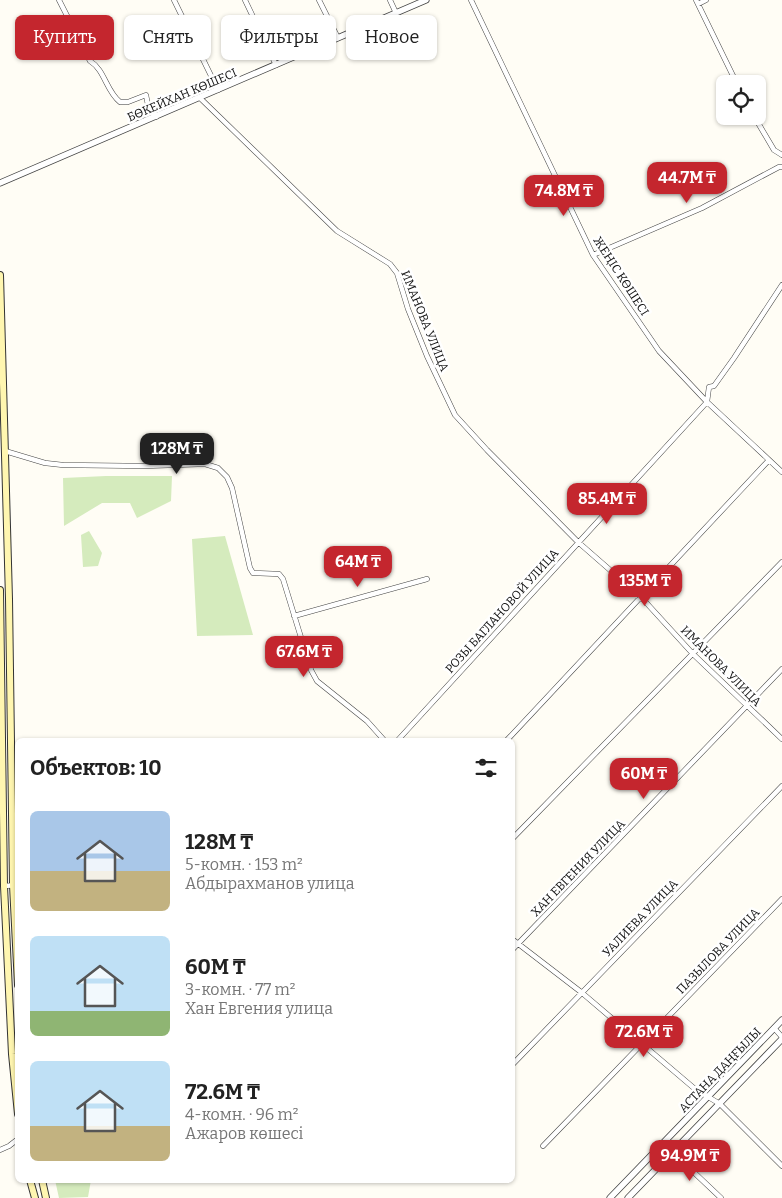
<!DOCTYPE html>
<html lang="ru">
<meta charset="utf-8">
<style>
body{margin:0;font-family:Bitter,serif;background:#f2f2f2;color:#222;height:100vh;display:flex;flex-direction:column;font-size:19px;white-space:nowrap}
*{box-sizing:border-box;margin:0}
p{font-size:16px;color:#767676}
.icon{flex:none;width:28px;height:28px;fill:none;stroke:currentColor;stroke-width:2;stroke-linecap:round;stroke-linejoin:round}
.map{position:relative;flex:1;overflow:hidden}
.sheet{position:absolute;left:15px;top:738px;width:500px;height:445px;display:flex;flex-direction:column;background:#fff;border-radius:8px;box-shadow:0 1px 4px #0004}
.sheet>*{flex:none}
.hud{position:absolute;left:15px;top:15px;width:500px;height:45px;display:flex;gap:10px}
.buttons{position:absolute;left:716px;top:75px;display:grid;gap:10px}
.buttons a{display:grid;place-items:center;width:50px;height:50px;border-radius:8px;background:#fff;box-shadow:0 1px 4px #0004;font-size:25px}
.price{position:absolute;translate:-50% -42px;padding:0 11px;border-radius:10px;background:#c4262e;color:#fff;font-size:16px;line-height:32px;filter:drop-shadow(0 1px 2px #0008)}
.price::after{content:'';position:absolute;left:50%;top:30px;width:15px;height:11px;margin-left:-8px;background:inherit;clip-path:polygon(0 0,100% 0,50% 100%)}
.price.selected{background:#222;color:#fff}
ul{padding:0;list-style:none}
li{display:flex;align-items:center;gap:15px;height:125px;padding:0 15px}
li span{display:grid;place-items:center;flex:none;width:140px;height:100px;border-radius:8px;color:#555}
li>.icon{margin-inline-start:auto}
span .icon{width:60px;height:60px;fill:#fffc;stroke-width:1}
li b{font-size:21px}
h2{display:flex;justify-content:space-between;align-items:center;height:60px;padding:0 15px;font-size:21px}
.tag{padding:0 18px;border-radius:8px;background:#fff;box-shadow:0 1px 4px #0004;font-size:18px;line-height:45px}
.tag.selected{background:#c4262e;color:#fff}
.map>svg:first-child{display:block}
.green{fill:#d5ebbd}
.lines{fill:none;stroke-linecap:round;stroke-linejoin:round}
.minor-casing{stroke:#444;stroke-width:5.5}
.tertiary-casing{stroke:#444;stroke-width:7}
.secondary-casing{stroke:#333;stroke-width:8}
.minor{stroke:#fff;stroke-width:4.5}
.tertiary{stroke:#fff;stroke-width:5.5}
.secondary{stroke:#fff6b0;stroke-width:6}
.labels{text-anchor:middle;stroke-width:5;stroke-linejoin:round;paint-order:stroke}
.street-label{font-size:12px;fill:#111;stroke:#fff}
</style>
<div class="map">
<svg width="782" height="1198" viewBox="0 0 782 1198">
<rect width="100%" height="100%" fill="#fffdf5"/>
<!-- green -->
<path class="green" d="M106 476H172L171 501 137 518 130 503H102L64 526 63 478Z
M89 531 102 553 98 566 83 567 81 535Z
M225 536 253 635 197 636 192 539Z
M55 1180H91L88 1197 59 1198Z"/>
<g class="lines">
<defs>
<path id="minor" d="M59 0 90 61C105 70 106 91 120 102H128L146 95 148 105 156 117
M174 0 218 90
M245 0 276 65
M319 0 338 38
M390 0 396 13
M471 0 593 255 659 351 707 402 782 472
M696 0 737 84
M698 4 706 0
M200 98 337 231 390 264 397 273 408 309 427 356 455 415 487 450 578 542 641 597 693 654 782 739
M754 116 774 150 782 155
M593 255 702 208 779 167H782
M5 451 45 463 63 465 145 466 205 464 218 468 227 477 232 488 250 568 253 573 279 574 283 579 311 670 317 681 367 721 384 740
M294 616 427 579
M398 740 707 402 709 387 714 386 734 358 782 285
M507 740 769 460
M512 839 782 562
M4 886 18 885
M512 939 581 992 695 1089 720 1104 782 1166
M512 950 782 669
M774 1028 782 1037
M512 1065 782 786
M664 1144 721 1198
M543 1146 782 899
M0 1150 9 1146 18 1139"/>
<path id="tertiary" d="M0 183 426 0
M610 1198 782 1020
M628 1198 782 1039"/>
<path id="secondary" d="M0 275 9 599 13 885 18 985
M0 590 4 886 12 1054 18 1114
M30 1180 35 1198
M42 1180 46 1198"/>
</defs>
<!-- minor casing -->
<use href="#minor" class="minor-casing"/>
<!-- tertiary casing -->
<use href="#tertiary" class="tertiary-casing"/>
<!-- secondary casing -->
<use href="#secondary" class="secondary-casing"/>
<!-- minor -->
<use href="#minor" class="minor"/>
<!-- tertiary -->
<use href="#tertiary" class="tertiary"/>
<!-- secondary -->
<use href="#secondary" class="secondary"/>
</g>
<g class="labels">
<!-- street labels -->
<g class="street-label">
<text transform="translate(182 95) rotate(-23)" y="4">БӨКЕЙХАН КӨШЕСІ</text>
<text transform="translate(621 276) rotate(57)" y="4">ЖЕҢІС КӨШЕСІ</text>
<text transform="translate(425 321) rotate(68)" y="4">ИМАНОВА УЛИЦА</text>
<text transform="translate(502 611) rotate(-48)" y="4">РОЗЫ БАГЛАНОВОЙ УЛИЦА</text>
<text transform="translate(721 666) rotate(45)" y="4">ИМАНОВА УЛИЦА</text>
<text transform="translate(578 868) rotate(-46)" y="4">ХАН ЕВГЕНИЯ УЛИЦА</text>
<text transform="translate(640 918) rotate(-46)" y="4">УАЛИЕВА УЛИЦА</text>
<text transform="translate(718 951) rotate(-46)" y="4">ПАЗЫЛОВА УЛИЦА</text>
<text transform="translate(720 1070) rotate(-46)" y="4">АСТАНА ДАҢҒЫЛЫ</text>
</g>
</g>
</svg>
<div class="buttons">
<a><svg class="icon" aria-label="locate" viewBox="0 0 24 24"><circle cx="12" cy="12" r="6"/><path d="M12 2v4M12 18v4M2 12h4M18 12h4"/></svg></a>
</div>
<b class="price" style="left:687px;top:204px">44.7M ₸</b>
<b class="price" style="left:564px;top:217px">74.8M ₸</b>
<b class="price selected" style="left:177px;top:475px">128M ₸</b>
<b class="price" style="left:607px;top:525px">85.4M ₸</b>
<b class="price" style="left:358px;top:588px">64M ₸</b>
<b class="price" style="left:645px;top:607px">135M ₸</b>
<b class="price" style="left:304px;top:678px">67.6M ₸</b>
<b class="price" style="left:644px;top:800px">60M ₸</b>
<b class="price" style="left:644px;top:1058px">72.6M ₸</b>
<b class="price" style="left:690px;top:1182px">94.9M ₸</b>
<div class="hud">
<a class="tag selected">Купить</a>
<a class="tag">Снять</a>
<a class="tag">Фильтры</a>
<a class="tag">Новое</a>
</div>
<section class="sheet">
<h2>Объектов: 10<svg class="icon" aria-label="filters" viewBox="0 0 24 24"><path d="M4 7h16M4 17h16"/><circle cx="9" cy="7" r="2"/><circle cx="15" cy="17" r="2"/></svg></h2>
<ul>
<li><span style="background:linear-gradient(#a9c7e8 60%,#c2b280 0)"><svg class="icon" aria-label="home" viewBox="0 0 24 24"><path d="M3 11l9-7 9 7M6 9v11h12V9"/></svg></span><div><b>128M ₸</b><p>5-комн. · 153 m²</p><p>Абдырахманов улица</p></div></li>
<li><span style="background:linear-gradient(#bfe0f5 75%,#8fb573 0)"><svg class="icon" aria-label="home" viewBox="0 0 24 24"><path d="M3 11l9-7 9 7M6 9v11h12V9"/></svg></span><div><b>60M ₸</b><p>3-комн. · 77 m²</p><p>Хан Евгения улица</p></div></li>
<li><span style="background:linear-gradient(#bfe0f5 65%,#c2b280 0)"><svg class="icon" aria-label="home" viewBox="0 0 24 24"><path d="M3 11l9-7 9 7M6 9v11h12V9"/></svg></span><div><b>72.6M ₸</b><p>4-комн. · 96 m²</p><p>Ажаров көшесі</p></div></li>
</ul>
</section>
</div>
